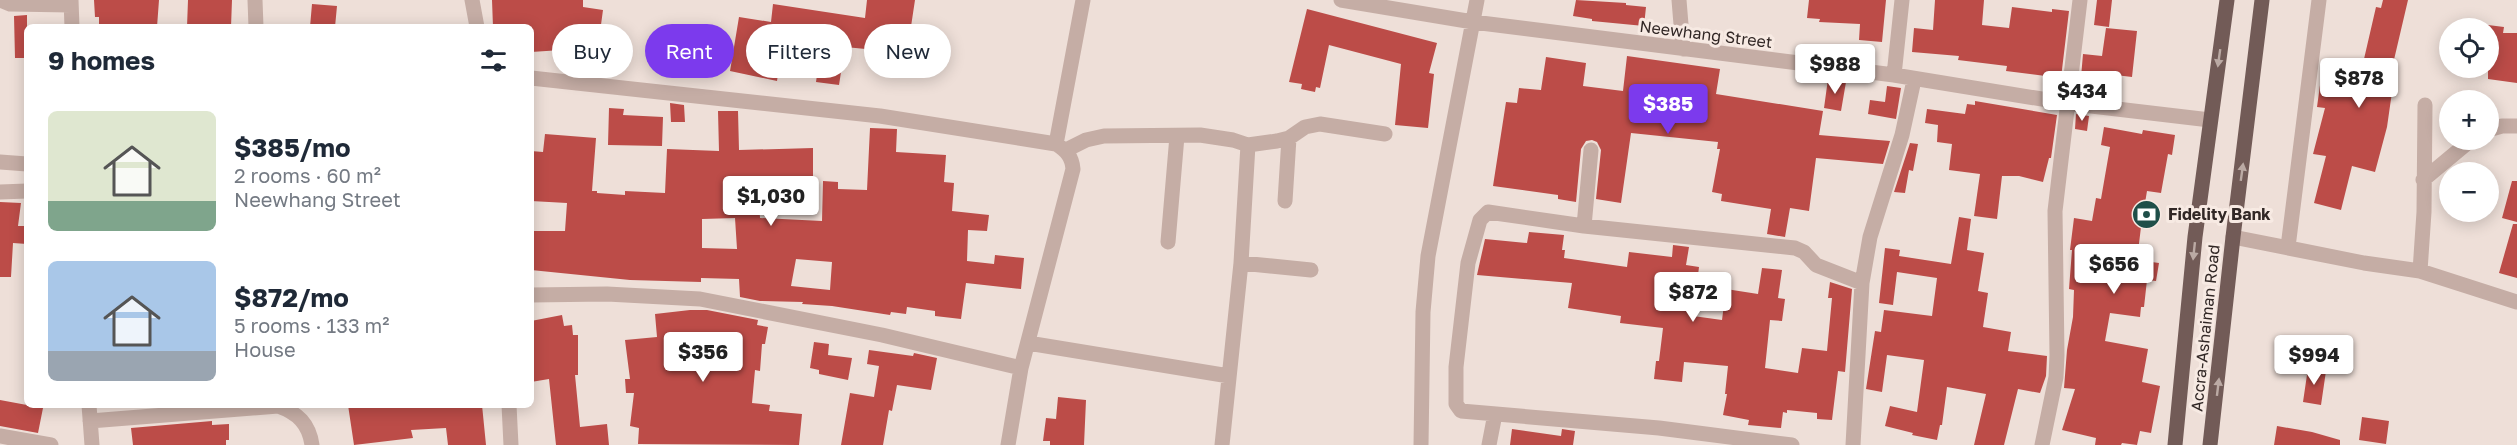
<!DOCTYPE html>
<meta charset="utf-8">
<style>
body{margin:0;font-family:"Golos Text",sans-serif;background:#f6f6f7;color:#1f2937;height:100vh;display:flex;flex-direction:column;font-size:22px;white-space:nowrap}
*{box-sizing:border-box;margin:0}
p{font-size:20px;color:#747a83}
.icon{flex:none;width:33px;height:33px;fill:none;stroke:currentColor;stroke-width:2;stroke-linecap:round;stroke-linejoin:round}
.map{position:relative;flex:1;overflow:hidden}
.panel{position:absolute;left:24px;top:24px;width:510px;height:384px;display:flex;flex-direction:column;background:#fff;border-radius:9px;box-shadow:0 3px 15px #0003}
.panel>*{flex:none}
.top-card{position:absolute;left:552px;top:24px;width:570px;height:54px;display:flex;gap:12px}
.fabs{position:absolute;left:2439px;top:18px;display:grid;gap:12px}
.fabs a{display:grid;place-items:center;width:60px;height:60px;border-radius:50%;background:#fff;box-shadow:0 3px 15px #0003;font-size:30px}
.price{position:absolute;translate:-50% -51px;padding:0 14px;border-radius:6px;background:#fff;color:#222;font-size:20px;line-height:39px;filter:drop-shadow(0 2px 3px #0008)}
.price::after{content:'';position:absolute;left:50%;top:36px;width:18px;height:14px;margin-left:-9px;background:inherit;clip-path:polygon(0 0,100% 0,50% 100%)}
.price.on{background:#7c3aed;color:#fff}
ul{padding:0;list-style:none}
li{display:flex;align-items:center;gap:18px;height:150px;padding:0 24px}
li span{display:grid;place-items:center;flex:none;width:168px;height:120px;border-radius:9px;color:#555}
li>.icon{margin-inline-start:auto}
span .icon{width:72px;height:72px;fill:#fffc;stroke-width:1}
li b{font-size:26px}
h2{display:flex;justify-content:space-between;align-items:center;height:72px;padding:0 24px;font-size:26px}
.chip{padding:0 21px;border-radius:27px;background:#fff;box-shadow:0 3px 15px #0003;font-size:21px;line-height:54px}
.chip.on{background:#7c3aed;color:#fff}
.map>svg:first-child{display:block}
.building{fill:#bc4c48;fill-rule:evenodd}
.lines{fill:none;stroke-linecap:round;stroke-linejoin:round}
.minor{stroke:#c5ada5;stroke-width:15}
.major{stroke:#725b57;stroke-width:15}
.oneway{fill:#bbaaa4}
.labels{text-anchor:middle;stroke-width:6;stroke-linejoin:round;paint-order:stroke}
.street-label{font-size:16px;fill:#312725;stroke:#f7eae3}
.poi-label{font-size:16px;font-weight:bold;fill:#312725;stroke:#f7eae3;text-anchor:start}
</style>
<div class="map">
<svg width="2517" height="445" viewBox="0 0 2517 445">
<rect width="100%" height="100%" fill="#eedfd8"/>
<!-- building -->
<path class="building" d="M94 0H159L157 27H99V17H95Z
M188 0H232L231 27H187Z
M492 0H583V7L603 10 597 54 577 52V49L531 52V27H493Z
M867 0H915L907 53 845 47 839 85 816 82 822 40 784 34 777 81 730 71 739 17 771 22 773 4 865 18Z
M1576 0 1626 3V5L1646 7 1644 26 1592 21V19L1573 16Z
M1809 0H1886L1882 42 1859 40 1860 24 1819 22 1820 19 1807 18Z
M1935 0H1984L1982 25 2009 28 2012 7 2052 12V9L2069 11 2061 78 2006 71 2007 66 1958 60 1959 56 1912 52 1914 28 1933 30Z
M2097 0H2112L2109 27 2094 25Z
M2383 0H2408L2393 64H2396L2387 127 2375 172 2352 166 2341 210 2314 203 2326 156 2313 154 2325 108 2317 107 2321 78 2355 82 2359 58 2364 59 2376 7 2381 8Z
M312 4 337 6 335 27H310Z
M1307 9 1437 43 1429 73 1434 74 1428 128 1395 125 1401 64 1329 45 1320 88 1316 87 1315 92 1301 89 1302 84 1289 82Z
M27 15V58H15L14 16Z
M2488 25 2504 27 2503 33H2517V83L2488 79Z
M2106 28 2137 31 2132 77 2099 73 2097 90 2080 89 2083 54 2102 56Z
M1627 56 1720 69 1716 94 1823 111 1819 135 1890 141 1883 164 1816 158 1809 211 1790 208 1785 237 1767 234 1771 209 1721 201 1722 194 1712 192 1720 149H1717L1718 142 1631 133 1621 203 1596 199 1601 150 1597 142 1592 140 1586 141 1581 149 1576 202 1558 199V195L1493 186 1506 102 1517 103 1519 88 1541 90 1546 57 1586 63 1583 86 1623 91Z
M1828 79 1846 82 1841 111 1824 108Z
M1887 86 1901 88 1896 119 1868 114 1870 100 1885 102Z
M1975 101 2057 115 2051 158H2049L2043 182 2019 176H2002L1997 219 1974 216 1980 174 1949 170 1952 144 1937 142 1938 125 1925 123 1927 109 1965 114 1967 104 1975 105Z
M670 103 684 105 685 122H671Z
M609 108 624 109 623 115 663 117 662 146 608 145Z
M718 111H738L739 150 813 148V182L758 184 760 218 822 221 823 181 838 182V189L867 190 870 128 897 129 896 152 946 155 944 182 954 183 952 211 989 215 987 231 968 230 967 261 994 264 995 255 1024 258 1021 289 966 283 961 319 935 316V311L907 307 906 314 891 312 890 315 832 306 802 304 803 302 760 301 740 297 739 279 701 278V282L630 280 531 270V231H565L567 203 531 201V151L543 152 545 134 596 138 592 191H597V193L625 195V191L665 193 667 149 719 151ZM735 218 737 249 702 248V219ZM796 259 832 262 830 290 791 286Z
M2076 114 2089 116 2087 131 2075 129Z
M2104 127 2142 134 2143 130 2175 135 2172 155 2168 154 2161 193 2147 191 2141 227 2137 260 2159 263 2156 281 2147 280 2144 307H2141L2140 317 2110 313 2105 341 2148 349 2142 382 2160 386 2151 433 2140 431 2137 445 2122 443 2121 445H2095L2096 438 2062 430 2075 389 2064 388 2067 350 2073 317 2074 290 2069 289 2072 250H2070L2074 218 2092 221 2096 198 2101 199 2110 147 2101 145Z
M1910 143 1918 144 1913 171 1909 170 1905 193 1894 192Z
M2512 181H2517V222L2502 218Z
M0 202 21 203 18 226H27V244L13 243 11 277H0Z
M1959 217 1971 219 1967 250 1984 253 1978 291 1988 293 1983 327 2011 332 2008 351 2047 356 2046 376 2040 393 2018 389 2004 445H1974L1986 394 1947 387 1942 425H1940L1937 440 1912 435 1913 433 1885 426 1890 406 1917 412 1924 360 1887 355 1882 392 1866 389 1875 331 1881 332 1884 310 1932 316 1937 278 1897 272 1893 305 1879 303 1885 248 1900 250 1899 256 1951 264Z
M2513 224H2517V278L2499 273Z
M1529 232 1564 235 1562 250H1565L1564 258 1627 267 1629 252 1672 257 1673 245 1689 247 1686 265 1699 267 1693 316 1722 320 1726 289 1758 294 1762 268 1782 270 1778 298 1785 299 1782 321 1770 320 1765 368 1798 373 1802 348 1827 351 1832 298H1828L1830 282 1852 289 1845 372 1838 371 1832 420 1817 419V413L1787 410V413L1783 412 1781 428 1748 425 1749 420 1723 415 1727 394H1725L1728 366 1684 362 1682 382 1654 379 1656 361H1659L1663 328 1620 323 1621 316 1568 308 1572 283 1477 275 1485 239 1527 243Z
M690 310H707L758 320 757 325 768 327 765 344H762L760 371 755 370 752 403 770 405 769 411 802 414 799 445 638 444 639 428 630 426 634 393H626L625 379H630L625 340 657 337 655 314Z
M562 315 564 326 572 325 573 335H578V375H575L580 427 607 424 609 445H556L549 379 531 382V321Z
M814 342 829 344 828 355 852 358 848 380 819 374V370L810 368Z
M869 350 913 356 914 353 937 358 931 390 897 385 892 411 889 410 883 445H841L850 393 874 397 879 366 867 364Z
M2308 368 2326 371 2321 405 2303 402Z
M1058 397 1086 400 1084 445H1050V441H1043L1046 418 1056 419Z
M0 400 43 408 38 433 0 426Z
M348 405H482L486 445H448L446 428 411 430 413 438 354 445Z
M2362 417 2389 421 2386 444 2359 440Z
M212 421V425L229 424V440H226V445H133L131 428Z
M2277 426 2312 432 2340 440V445H2274Z
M1512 429 1561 436 1562 429 1575 431 1573 445H1510Z"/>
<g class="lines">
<!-- minor -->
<path class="minor" d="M0 0 10 4 71 5
M71 0 72 27
M255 0 256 27
M472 0 477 27
M1341 0 1473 22 1894 75 2066 103 2210 120
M1679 0 1683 49
M1894 75 1902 0
M531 78 880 116 1056 144C1067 151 1072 157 1073 169L1021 368 1008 445
M2488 130 2502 126H2517
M1056 144 1083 0
M1248 145 1277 141 1289 138 1305 127 1320 124 1385 134
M1066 150 1086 140 1104 136 1200 135 1233 140 1248 145 1241 263 1222 445
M0 162 27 164
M2423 180 2471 140
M0 192 27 191
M1285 201 1289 138
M1584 226 1591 150
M2233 237 2364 263 2420 271 2517 302
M1168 242 1177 136
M2288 247 2319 0
M1241 263 1311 270
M2420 271 2424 212 2425 105
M531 295 607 294 700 299 882 335 1021 368
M1028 343 1229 376
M89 405 92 445
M509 405 511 445
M90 421 278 406C298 413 309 424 312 445
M0 436 51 445
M1421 445 1423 312 1428 256 1477 0
M1489 445 1495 414
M1792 445 1659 428 1461 411 1456 404V367L1468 263 1480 220 1488 212 1584 226 1795 248 1804 252 1816 265 1862 283
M1853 445 1862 283 1870 237 1902 135 1914 80
M2042 445 2056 377 2057 355 2055 211 2080 0"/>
<!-- major -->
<path class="major" d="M2175 445 2195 237 2227 0
M2210 445 2233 237 2262 0"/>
</g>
<!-- one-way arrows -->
<defs><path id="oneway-solid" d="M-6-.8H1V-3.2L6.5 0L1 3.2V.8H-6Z" transform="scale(1.5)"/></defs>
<g class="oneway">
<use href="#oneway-solid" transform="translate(2219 58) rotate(98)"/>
<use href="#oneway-solid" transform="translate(2242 172) rotate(-82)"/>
<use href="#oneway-solid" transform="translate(2194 251) rotate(96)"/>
<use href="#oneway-solid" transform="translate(2218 387) rotate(-83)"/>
</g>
<!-- icons -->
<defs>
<symbol id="bank-disc" viewBox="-11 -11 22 22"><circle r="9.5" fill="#1f4f49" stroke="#f7eae3"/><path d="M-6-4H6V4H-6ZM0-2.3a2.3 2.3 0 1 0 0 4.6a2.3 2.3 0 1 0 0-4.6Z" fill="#fff"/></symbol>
</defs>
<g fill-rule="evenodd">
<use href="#bank-disc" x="2130" y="198" width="33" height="33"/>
</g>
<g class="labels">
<!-- street labels -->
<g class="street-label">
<text transform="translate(1706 34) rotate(7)" y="6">Neewhang Street</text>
<text transform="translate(2205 328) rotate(-84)" y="6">Accra-Ashaiman Road</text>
</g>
<!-- poi labels -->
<g class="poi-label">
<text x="2168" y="220">Fidelity Bank</text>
</g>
</g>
</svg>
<div class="fabs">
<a><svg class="icon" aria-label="locate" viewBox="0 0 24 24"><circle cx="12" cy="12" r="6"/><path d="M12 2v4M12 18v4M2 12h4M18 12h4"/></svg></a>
<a>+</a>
<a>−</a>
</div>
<b class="price" style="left:1835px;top:95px">$988</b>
<b class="price" style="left:2359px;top:109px">$878</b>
<b class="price" style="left:2082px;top:122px">$434</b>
<b class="price on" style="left:1668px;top:135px">$385</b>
<b class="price" style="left:771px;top:227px">$1,030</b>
<b class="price" style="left:2114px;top:295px">$656</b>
<b class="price" style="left:1693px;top:323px">$872</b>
<b class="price" style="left:703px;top:383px">$356</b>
<b class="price" style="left:2314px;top:386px">$994</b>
<div class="top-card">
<a class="chip">Buy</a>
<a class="chip on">Rent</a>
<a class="chip">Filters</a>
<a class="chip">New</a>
</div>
<section class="panel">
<h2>9 homes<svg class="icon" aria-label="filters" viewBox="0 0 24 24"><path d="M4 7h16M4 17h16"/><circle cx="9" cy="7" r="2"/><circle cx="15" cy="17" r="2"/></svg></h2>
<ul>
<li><span style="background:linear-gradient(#dfe7d0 75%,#7fa58c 0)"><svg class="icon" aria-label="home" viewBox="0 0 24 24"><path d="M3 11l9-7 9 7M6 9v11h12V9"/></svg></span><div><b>$385/mo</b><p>2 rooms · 60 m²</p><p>Neewhang Street</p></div></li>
<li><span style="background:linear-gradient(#a9c7e8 75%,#9aa5b1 0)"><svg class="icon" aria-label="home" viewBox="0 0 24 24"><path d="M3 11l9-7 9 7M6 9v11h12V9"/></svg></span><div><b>$872/mo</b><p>5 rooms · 133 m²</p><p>House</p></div></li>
</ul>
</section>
</div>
